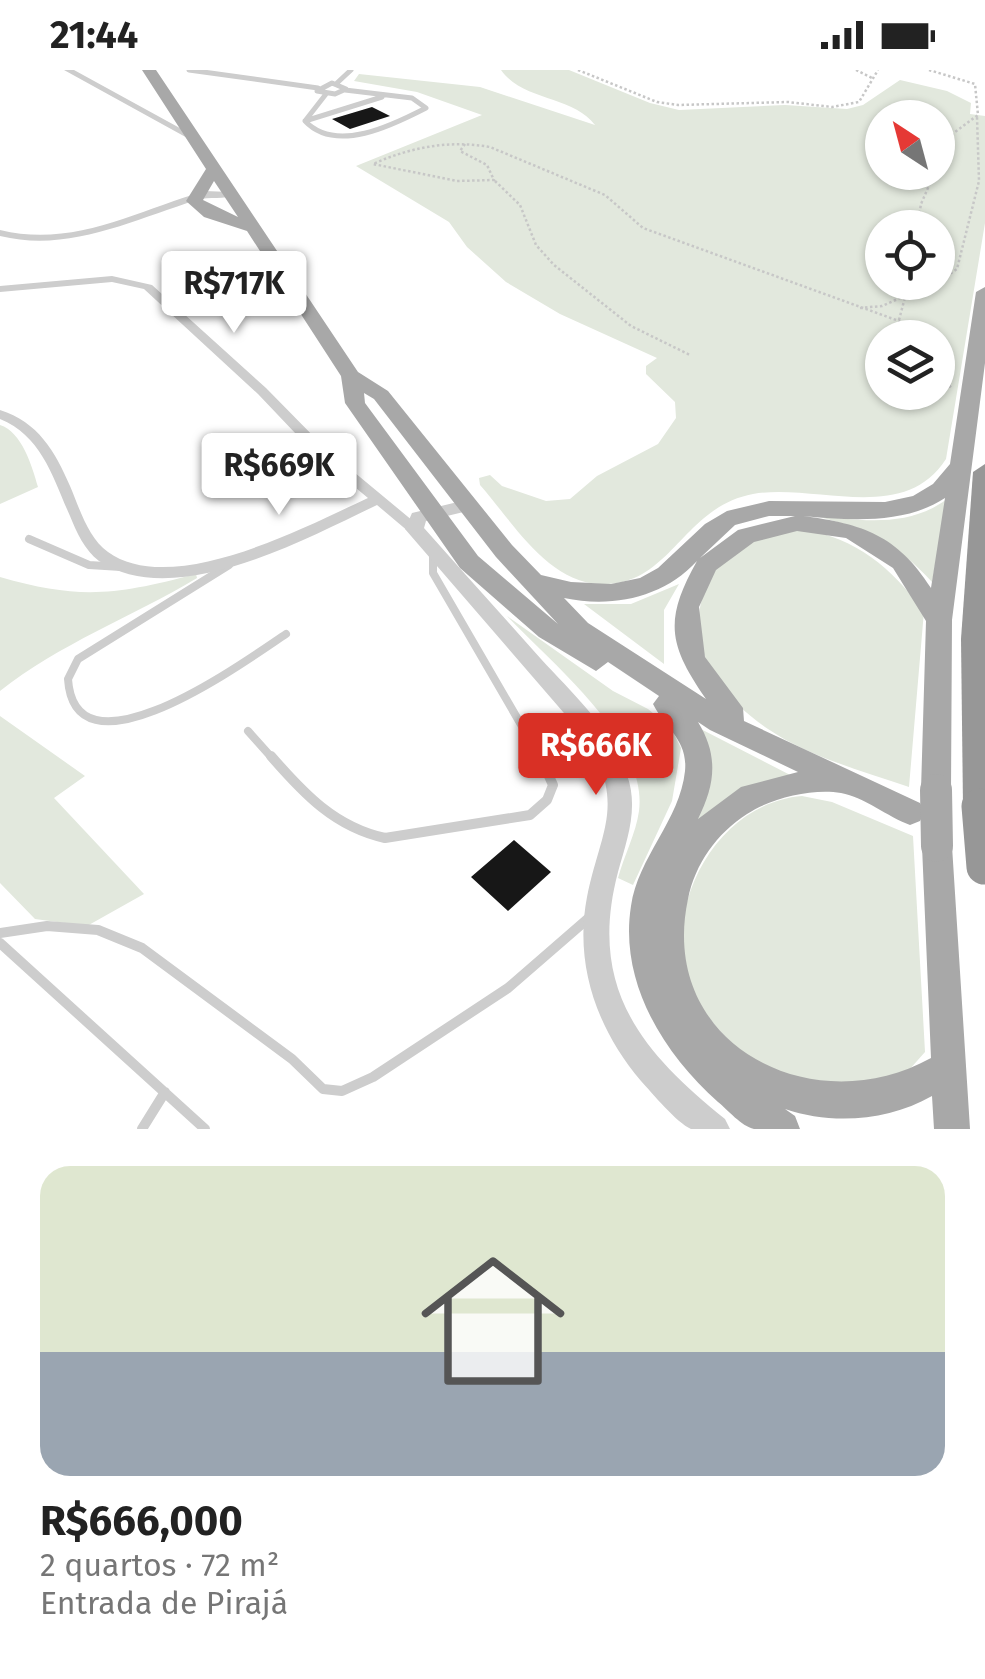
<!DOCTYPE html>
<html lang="pt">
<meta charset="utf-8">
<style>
body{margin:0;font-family:"Fira Sans",sans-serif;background:#f2f2f2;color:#222;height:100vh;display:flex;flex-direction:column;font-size:38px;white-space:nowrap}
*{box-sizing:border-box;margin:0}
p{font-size:32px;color:#767676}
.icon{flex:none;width:55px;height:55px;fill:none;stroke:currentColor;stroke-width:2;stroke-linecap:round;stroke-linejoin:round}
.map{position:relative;height:1059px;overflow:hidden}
.details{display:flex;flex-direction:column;background:#fff;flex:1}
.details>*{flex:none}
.needle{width:65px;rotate:324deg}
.tools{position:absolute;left:865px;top:30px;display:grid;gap:20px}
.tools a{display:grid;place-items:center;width:90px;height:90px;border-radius:50%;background:#fff;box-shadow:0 2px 8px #0004;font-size:50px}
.price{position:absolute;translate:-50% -85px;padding:0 22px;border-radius:10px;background:#fff;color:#222;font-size:32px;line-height:65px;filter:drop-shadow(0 2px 5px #0008)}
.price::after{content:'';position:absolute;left:50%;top:60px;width:30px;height:22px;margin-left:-15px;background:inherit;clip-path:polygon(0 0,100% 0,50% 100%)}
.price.selected{background:#d93025;color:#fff}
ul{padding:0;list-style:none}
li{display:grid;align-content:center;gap:20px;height:530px;padding:0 40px}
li+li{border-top:2px solid #e0e0e0}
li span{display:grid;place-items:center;height:310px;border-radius:30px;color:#555}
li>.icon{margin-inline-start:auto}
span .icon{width:180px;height:180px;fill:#fffc;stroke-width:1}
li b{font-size:42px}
.status{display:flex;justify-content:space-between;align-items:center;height:70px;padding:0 50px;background:#fff;direction:ltr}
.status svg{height:28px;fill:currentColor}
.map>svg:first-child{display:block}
.green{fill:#e2e8dd;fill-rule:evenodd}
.building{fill:#171717}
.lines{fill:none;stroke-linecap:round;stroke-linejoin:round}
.path{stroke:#c7c7c7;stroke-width:2.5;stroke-dasharray:2.5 2.5;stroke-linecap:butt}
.service-far2{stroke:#cdcdcd;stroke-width:5}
.service-far1{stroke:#cdcdcd;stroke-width:8}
.service{stroke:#cdcdcd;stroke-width:10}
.minor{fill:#cdcdcd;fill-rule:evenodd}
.tertiary{fill:#cdcdcd;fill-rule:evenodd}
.primary{fill:#a8a8a8;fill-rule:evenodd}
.motorway{fill:#979797;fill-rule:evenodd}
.primary-bridge{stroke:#a8a8a8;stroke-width:32}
.motorway-bridge{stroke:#979797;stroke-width:35}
</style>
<div class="status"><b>21:44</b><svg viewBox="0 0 49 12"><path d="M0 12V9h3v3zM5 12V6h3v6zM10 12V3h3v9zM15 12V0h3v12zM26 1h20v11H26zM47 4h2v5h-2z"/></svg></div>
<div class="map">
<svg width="985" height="1059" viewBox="0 0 985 1059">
<rect width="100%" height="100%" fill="#fff"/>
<!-- green -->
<path class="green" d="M501 0H569L650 33 679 40 785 35 847 39 863 35 900 10 947 21 971 33 970 44 985 46V153L946 389C904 455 816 413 753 424 682 437 671 517 600 514 547 512 512 451 480 415L479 408 490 405 502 416 546 431 570 429 597 406 658 374 676 348 675 332 646 304V296L657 288 560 244 506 212 467 177 449 152 356 96 482 45 417 22 354 11 359 4 480 17 595 55C574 26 523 31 501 0ZM882 48H938V102H882ZM882 158H938V212H882ZM882 268H938V322H882Z
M0 355C22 362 32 396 38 417L0 434Z
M947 429 932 512C896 472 863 457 811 445 858 450 907 459 947 429Z
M802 459C858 469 890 497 924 541L909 717C863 701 809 687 768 659 718 625 680 573 708 513 715 499 723 487 736 478 753 467 782 464 802 459Z
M196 504 197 508C132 547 59 574 0 621V507C80 530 116 525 196 504Z
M679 514 664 540V594L584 534H631Z
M507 546 613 621 648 639 671 658 681 678 672 731 633 815 618 808C624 786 636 763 639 741 648 670 552 594 507 546Z
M0 646 85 706 54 728 144 824 87 856 35 849 0 813Z
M693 655 796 708C754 708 730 723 700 751L696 748Z
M802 726 832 732 913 766 925 982 901 1009C880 1010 801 1019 786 1013 756 1000 700 947 689 916 661 837 716 733 802 726Z"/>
<!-- building -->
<path class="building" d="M372 37 390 46 350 59 332 49Z
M514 770 551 802 508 841 471 807Z"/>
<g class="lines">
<!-- path -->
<path class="path" d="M578 0 657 32 678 35 788 32 832 37 859 32 878 0
M856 0 872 8
M465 74 460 81 487 95 494 110 457 111 373 94C411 77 449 70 490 77L605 125 643 158 899 251 913 268
M495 111 520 135 536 175 554 195 631 256 690 285
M917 158 921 134 951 65 978 45 975 14 929 0
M938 212 957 199 979 111 977 47
M860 238 882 236 936 212
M899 250 909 212
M938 299 951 318"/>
<!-- service-far2 -->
<path class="service-far2" d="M189 0 318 18
M332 13 346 19 335 24 317 21Z
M337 13 351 0
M326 24 305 51C336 84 393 55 426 38L412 28 345 20
M305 51 382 27"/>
<!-- service-far1 -->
<path class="service-far1" d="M29 469 89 495 121 497
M433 485V503L541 689
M229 495 78 589 68 609C75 717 251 587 286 564
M248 661 273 689"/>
<!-- service -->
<path class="service" d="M271 686C304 724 335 757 385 768L530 745 547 730 553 715 540 686
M0 863 47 856 98 860 142 878 292 989 323 1019 342 1021 373 1007 508 918 591 846
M0 873 205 1059
M142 1059 165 1022"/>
<!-- minor -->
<path class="minor" d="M64 0H74L198 68 191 70Z
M205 121 230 122 235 125C224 130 210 126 197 130 132 150 69 183 0 166V160C74 178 136 141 205 121Z
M112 206 152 215 266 318 325 378 419 456 421 459 419 462H409L377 435C305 469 175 541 99 491 85 481 76 461 70 446 53 408 42 366 0 349V340C38 352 55 381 70 416 79 437 88 468 108 482 172 528 305 457 368 428L315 384 258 324 144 219 112 212 0 222V216Z"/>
<!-- tertiary -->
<path class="tertiary" d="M466 430 475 436 472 440 426 451 424 458C463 502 502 545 541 589 574 625 611 658 627 705 639 738 627 770 618 802 588 916 639 980 725 1049L730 1059C719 1059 701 1059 691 1059 677 1053 652 1023 641 1011 597 959 574 895 587 827 600 762 625 738 589 672L405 459 412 443Z"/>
<!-- primary -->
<path class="primary" d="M142 0H156L358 302 388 321 512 475 541 505 571 512 611 514 640 508 658 498 705 454 727 441 769 431 885 432 913 426 933 414 950 394 976 222 985 217V293L952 550 951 720 946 729 936 732 926 729 921 720 926 551 893 498 846 468 797 461 754 472 716 500 699 537 705 587 743 638 744 651 920 733 925 742 920 751 910 755C888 747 864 727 841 723 813 718 771 728 747 744 717 763 695 794 688 829 657 974 812 1054 931 988L922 776 926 767 937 763 948 767 952 776 970 1059H934L932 1026C888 1051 832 1055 785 1039L795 1046 800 1059C786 1059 768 1059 754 1059 741 1056 728 1040 718 1032 663 983 619 912 631 836 638 787 680 750 685 701 688 670 666 659 653 634L659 626 608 592 596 601 539 567 460 498 345 333 341 306 247 161 204 147 186 131 206 99ZM214 111 238 147 203 130ZM364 323 374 329 496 487 558 554 478 486 365 333ZM945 428 931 518C897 465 863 454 803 446 849 450 904 455 945 428ZM769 446H795L738 460 700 488 735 455ZM697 491C664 550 668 574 706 629L588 553 564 528C612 538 663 528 697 491ZM698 652 710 660 798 702 741 717 698 749C715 715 719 686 698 652Z"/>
<!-- motorway -->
<path class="motorway" d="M985 394V748L968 746 963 736 961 569 973 402Z"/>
<!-- primary-bridge -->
<path class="primary-bridge" d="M936 720 937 776"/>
<!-- motorway-bridge -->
<path class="motorway-bridge" d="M979 736 984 797"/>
</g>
</svg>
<div class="tools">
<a><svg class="needle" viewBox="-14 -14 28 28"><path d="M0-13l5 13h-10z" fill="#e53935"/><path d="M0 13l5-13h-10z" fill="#767676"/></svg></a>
<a><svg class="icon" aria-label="locate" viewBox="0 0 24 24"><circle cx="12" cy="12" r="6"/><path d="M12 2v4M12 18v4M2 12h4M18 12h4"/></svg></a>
<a><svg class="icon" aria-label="layers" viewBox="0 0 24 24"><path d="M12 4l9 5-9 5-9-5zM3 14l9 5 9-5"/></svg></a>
</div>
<b class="price" style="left:234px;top:266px">R$717K</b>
<b class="price" style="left:279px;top:448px">R$669K</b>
<b class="price selected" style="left:596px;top:728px">R$666K</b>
</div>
<section class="details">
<ul>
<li><span style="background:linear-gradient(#dfe7d0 60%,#9aa5b1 0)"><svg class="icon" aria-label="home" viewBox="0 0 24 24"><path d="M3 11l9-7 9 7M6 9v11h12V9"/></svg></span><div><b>R$666,000</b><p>2 quartos · 72 m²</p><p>Entrada de Pirajá</p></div></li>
</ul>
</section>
